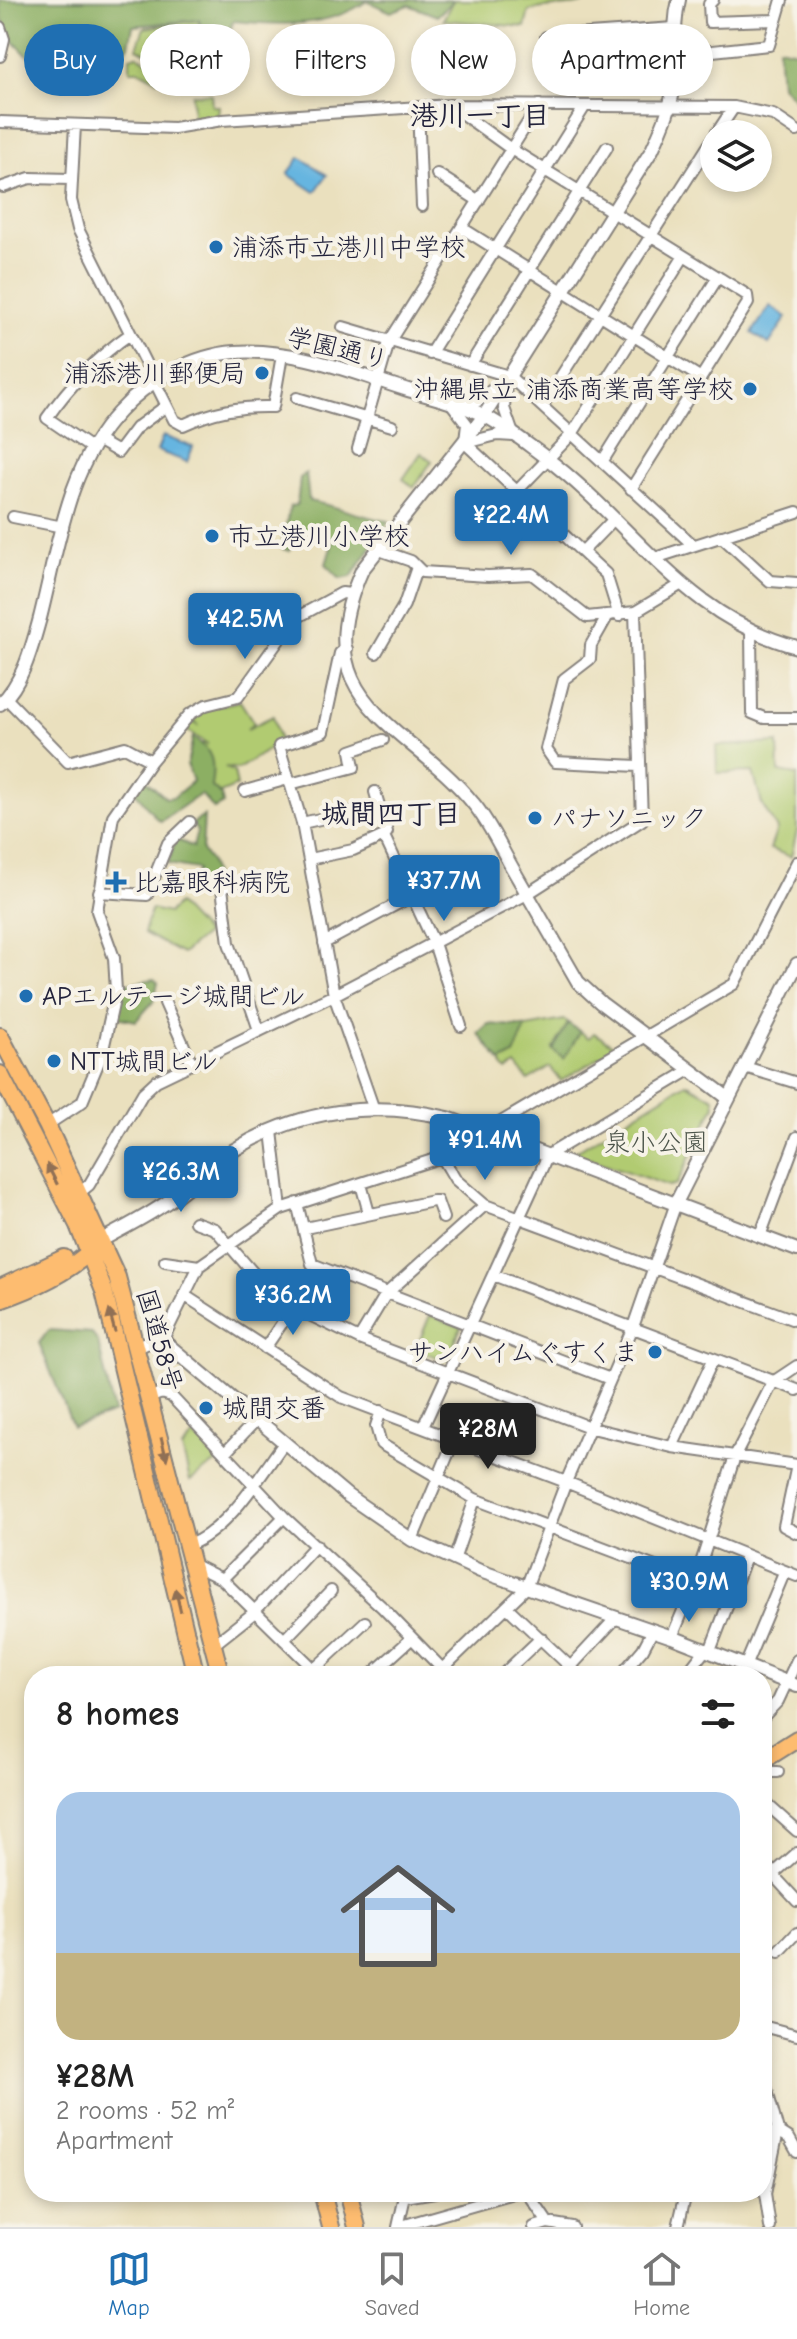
<!DOCTYPE html>
<meta charset="utf-8">
<style>
body{margin:0;font-family:"Comic Neue","Klee One",sans-serif;background:#f6f6f6;color:#222;height:100vh;display:flex;flex-direction:column;font-size:30px;white-space:nowrap}
*{box-sizing:border-box;margin:0}
p{font-size:26px;color:#767676}
.icon{flex:none;width:44px;height:44px;fill:none;stroke:currentColor;stroke-width:2;stroke-linecap:round;stroke-linejoin:round}
.map{position:relative;flex:1;overflow:hidden}
.details{position:absolute;left:24px;top:1666px;width:748px;height:536px;display:flex;flex-direction:column;background:#fff;border-radius:32px;box-shadow:0 4px 12px #0003}
.details>*{flex:none}
.guide{position:absolute;left:24px;top:24px;width:750px;height:72px;display:flex;gap:16px}
.controls{position:absolute;left:700px;top:120px;display:grid;gap:16px}
.controls a{display:grid;place-items:center;width:72px;height:72px;border-radius:50%;background:#fff;box-shadow:0 4px 12px #0003;font-size:40px}
.price{position:absolute;translate:-50% -68px;padding:0 18px;border-radius:8px;background:#1f6fb2;color:#fff;font-size:26px;line-height:52px;filter:drop-shadow(0 2px 4px #0008)}
.price::after{content:'';position:absolute;left:50%;top:48px;width:24px;height:18px;margin-left:-12px;background:inherit;clip-path:polygon(0 0,100% 0,50% 100%)}
.price.on{background:#222;color:#fff}
ul{padding:0;list-style:none}
li{display:grid;align-content:center;gap:16px;height:424px;padding:0 32px}
li+li{border-top:2px solid #e0e0e0}
li span{display:grid;place-items:center;height:248px;border-radius:24px;color:#555}
li>.icon{margin-inline-start:auto}
span .icon{width:144px;height:144px;fill:#fffc;stroke-width:1}
li b{font-size:34px}
h2{display:flex;justify-content:space-between;align-items:center;height:96px;padding:0 32px;font-size:34px}
.chip{padding:0 28px;border-radius:36px;background:#fff;box-shadow:0 4px 12px #0003;font-size:28px;line-height:72px}
.chip.on{background:#1f6fb2;color:#fff}
.dock{display:flex;justify-content:space-around;align-items:center;height:112px;border-top:2px solid #e0e0e0;background:#fff;font-size:22px;color:#767676}
.dock a{display:grid;justify-items:center;gap:4px}
.dock .on{color:#1f6fb2}
.map>svg:first-child{display:block}
.green{fill:#b1cb71;stroke:#6a7656;stroke-width:2}
.forest{fill:#8caf63;stroke:#57684f;stroke-width:2}
.water{fill:#66b5e0;stroke:#446c8e;stroke-width:2}
.lines{fill:none;stroke-linecap:round;stroke-linejoin:round}
.minor-casing{stroke:#86817c;stroke-width:14}
.tertiary-casing{stroke:#86817c;stroke-width:16}
.primary-casing{stroke:#86817c;stroke-width:20}
.trunk-casing{stroke:#86817c;stroke-width:20}
.minor{stroke:#fff;stroke-width:10}
.tertiary{stroke:#fff;stroke-width:12}
.primary{stroke:#fdbc6f;stroke-width:16}
.trunk{stroke:#fdbc6f;stroke-width:16}
.oneway{fill:#906f55}
.poi-dot{fill:#1f6fb2;stroke:#f7f3e8;stroke-width:3}
.labels{text-anchor:middle;stroke-width:8;stroke-linejoin:round;paint-order:stroke}
.poi-label{font-size:26px;fill:#22223b;stroke:#f7f3e8;text-anchor:start}
.street-label{font-size:26px;fill:#22223b;stroke:#f7f3e8}
.park-label{font-size:26px;fill:#4d554b;stroke:#f7f3e8}
.neighbourhood-label{font-size:28px;font-weight:bold;fill:#22223b;stroke:#f7f3e8}
</style>
<div class="map">
<svg width="797" height="2227" viewBox="0 0 797 2227">
<rect width="100%" height="100%" fill="#f7f3e8"/>
<filter id="ink" filterUnits="userSpaceOnUse"><feTurbulence type="fractalNoise" baseFrequency=".0125" numOctaves="2"/><feDisplacementMap in="SourceGraphic" scale="16" xChannelSelector="R" yChannelSelector="G"/><feConvolveMatrix kernelMatrix="1 2 1 2 8 2 1 2 1" color-interpolation-filters="sRGB"/></filter>
<filter id="wash" filterUnits="userSpaceOnUse"><feTurbulence type="fractalNoise" baseFrequency=".006" numOctaves="4" result="noise"/><feDisplacementMap in="SourceGraphic" scale="32" xChannelSelector="R" yChannelSelector="G"/><feGaussianBlur stdDeviation="1.8" result="paint"/><feColorMatrix in="noise" values="0 0 0 0 0 0 0 0 0 0 0 0 0 0 0 0 0 1.4 0 .05"/><feComposite in="paint" operator="in"/></filter>
<g filter="url(#wash)">
<rect width="100%" height="100%" fill="#eae0be"/>
<!-- green -->
<path class="green" d="M453 0H593C573 10 551 4 529 11L525 27 443 20Z
M198 20 206 46 196 57V72H185L172 66 175 81 157 80 138 70H130V57L137 55 147 61H162L137 48 144 28Z
M192 94H211L212 106H219L218 116 193 118Z
M421 453 432 461 414 487 403 479Z
M240 701 254 723 247 729 273 716 280 742 238 769 225 767 234 772 237 786 218 794 207 787 197 753 203 743 208 744 184 729 194 722 199 726 193 719 211 707Z
M778 743 779 772 797 775V831L791 857 770 849 777 829 762 804 753 772 717 773 716 746Z
M178 904 206 934 182 954 144 933 151 909 168 913Z
M564 1020 589 1038 594 1033 616 1047 561 1081 550 1067 528 1080 516 1065 507 1071 502 1065V1059L527 1027Z
M686 1083 714 1098 715 1105 677 1184 669 1186 573 1153Z
M430 1315 461 1327 447 1361 416 1349Z
M199 1431 225 1456 190 1481 182 1448Z"/>
<!-- forest -->
<path class="forest" d="M0 0H454L437 16 409 5 391 12 367 1C326 29 279 25 233 21L219 70 214 75 198 69V59L207 46 199 20 133 26 129 45 120 57H111L102 50 97 64 86 68 67 49 61 64 53 68C23 58 0 34 0 0Z
M778 47 797 51V101L781 85Z
M306 473 309 501C337 506 361 517 389 521L351 577 340 579 326 564 334 538 300 529 289 551 281 548 290 506 297 505 300 478Z
M193 737C213 751 215 762 211 786L221 795 223 804 214 809 201 794 161 821 157 819 134 790 143 778 166 798 174 797 193 781 187 765Z
M204 816 202 851 210 861 219 894 215 898H207L205 891 195 887 197 869 168 864 176 839 193 847 197 831 192 824Z
M154 979 158 983 153 1002 136 1021 117 1017 122 984Z
M568 1023 580 1032 564 1059 553 1050Z
M488 1024 526 1027 514 1055 501 1062 478 1033Z
M49 1330 91 1333 98 1342 114 1413 73 1427 39 1343Z"/>
<!-- water -->
<path class="water" d="M300 157 327 175 315 192 288 174Z
M770 306 787 317 769 344 752 333Z
M163 436 193 447 187 462 157 451Z"/>
</g>
<g filter="url(#ink)">
<g class="lines">
<defs>
<path id="minor" d="M713 0 709 4 710 22 776 20
M0 27 4 39 0 56
M546 37 674 28
M675 55 769 45 782 0
M450 105 511 149 747 295 748 303 631 489
M418 108 422 206
M0 122 174 128 222 120 450 105 734 107 773 115 797 131
M75 125 71 200 78 229 174 420 183 425C214 411 239 406 273 407L282 355
M716 134 734 107
M437 174 479 201
M3 187 30 178 70 179
M462 228 701 378
M343 327 509 376 692 544
M430 354 585 106
M470 365 607 147
M506 385 504 408 512 431
M297 398 392 426
M451 403 467 424 465 441
M456 403 478 401 502 382
M542 406 714 137
M97 440 118 452 136 428 166 406
M465 443 606 574 619 616
M465 443 497 435 514 436
M91 448 47 418C70 385 97 357 130 334
M358 449 389 342 539 105
M602 462 718 277
M13 517 63 527
M489 520 572 434 684 256
M721 536 770 581 797 583
M376 549 411 561 422 572 488 576 532 574 587 617 635 612 680 585
M583 551 613 520
M655 558 797 512
M607 617 591 645 590 659 564 679 546 749 555 762 638 766
M751 632 752 713 764 718H797
M347 649 340 653 323 732 279 746 302 823 334 995 373 1107
M376 653 404 605 417 567
M6 698 68 762 125 747 151 761
M290 784 354 767 351 751 383 740
M245 791 288 779
M375 792 387 832 384 836 434 943 461 1026
M302 823 360 810
M309 859 353 850 384 836
M248 879 222 888 229 943 259 1030
M99 892 147 895 168 843 190 822
M324 943 412 896
M165 1003 192 1064
M745 1067 797 1083
M47 1125 82 1102 102 1054 116 991 114 958 97 911 113 816 151 761 190 714 206 705 238 697 294 619 342 593 351 594
M272 1131 281 1209
M442 1157 455 1179 485 1205 797 1321
M361 1184 369 1213
M79 1193 89 1185 143 1093 156 1081 334 995 527 894 642 820 635 612
M297 1203 312 1264 610 1379
M195 1222 215 1229 262 1283 293 1307 359 1339 592 1428 672 1447 797 1465
M305 1228 433 1201H437L443 1218
M760 1236 797 1137
M165 1261 199 1266
M493 1275 797 1390
M184 1295 341 1397 566 1482 797 1576
M359 1339 386 1294 485 1205
M166 1343 165 1335 199 1266 281 1209 442 1157 734 984 797 862
M265 1348 293 1307
M151 1397 162 1393 171 1396 284 1517 382 1607 449 1676
M381 1411 376 1426 381 1444 475 1499 695 1582
M423 1427 548 1155 690 1070
M672 1447 713 1360
M226 1452 256 1420
M797 1465 784 1526 797 1533
M412 1540 454 1440
M189 1545C229 1529 259 1477 284 1443
M454 1560 475 1499
M194 1565 222 1579 321 1676
M222 1579 284 1517
M508 1608 580 1676
M672 1637 695 1582 735 1456 773 1382 797 1366
M284 1640 331 1591
M213 1645 251 1615 316 1545
M710 1651 746 1557
M307 1676 365 1622
M370 1676 411 1639
M435 1676 526 1588 566 1482 633 1327 676 1203
M501 1676 541 1638
M562 1676 616 1618
M620 1676 643 1649 653 1630
M685 1676 706 1649
M741 1676 785 1571
M762 1718 778 1701 797 1660
M762 1765 767 1772H778
M762 1800 797 1831
M762 1863 797 1901
M772 1875 797 1853
M779 1952 797 1933
M762 2026 797 2035
M762 2072 778 2131 765 2194 770 2227
M762 2136 778 2131 789 2138 797 2152
M527 2192 548 2223
M405 2197 435 2192
M398 2227 521 2192
M398 2227 406 2192
M534 2227 548 2223 572 2227
M678 2227 686 2192"/>
<path id="tertiary" d="M679 0C672 26 677 50 675 77 673 103 663 126 652 150L484 416 362 570C302 704 408 723 473 803 490 823 501 849 514 871 535 908 557 945 578 982L601 1003 728 1098
M0 704C23 683 32 647 40 618 58 548 67 466 119 412 147 381 193 355 235 352 293 348 351 372 405 389 431 397 460 403 485 416 506 427 526 443 545 457 633 523 684 617 797 647
M676 1203 797 964
M102 1240C129 1225 157 1211 181 1192 199 1178 215 1162 234 1150 300 1109 375 1100 448 1118L797 1250
M137 1347 153 1340 166 1343 348 1496 412 1540 480 1571 672 1637 797 1686"/>
<path id="primary" d="M0 1288 64 1258
M0 1300C35 1288 72 1271 98 1244
M762 1761 797 1739"/>
<path id="trunk" d="M0 1036 47 1125 117 1277 221 1676
M0 1074 78 1225 104 1291 196 1676
M322 2192 331 2227
M348 2192 357 2227"/>
</defs>
<!-- minor casing -->
<use href="#minor" class="minor-casing"/>
<!-- tertiary casing -->
<use href="#tertiary" class="tertiary-casing"/>
<!-- primary casing -->
<use href="#primary" class="primary-casing"/>
<!-- trunk casing -->
<use href="#trunk" class="trunk-casing"/>
<!-- minor -->
<use href="#minor" class="minor"/>
<!-- tertiary -->
<use href="#tertiary" class="tertiary"/>
<!-- primary -->
<use href="#primary" class="primary"/>
<!-- trunk -->
<use href="#trunk" class="trunk"/>
</g>
<!-- one-way arrows -->
<defs><path id="oneway-solid" d="M-6-.8H1V-3.2L6.5 0L1 3.2V.8H-6Z" transform="scale(2)"/></defs>
<g class="oneway">
<use href="#oneway-solid" transform="translate(52 1174) rotate(-117)"/>
<use href="#oneway-solid" transform="translate(112 1321) rotate(-105)"/>
<use href="#oneway-solid" transform="translate(164 1449) rotate(76)"/>
<use href="#oneway-solid" transform="translate(178 1600) rotate(-103)"/>
</g>
</g>
<!-- markers -->
<g class="poi-dot">
<circle cx="216" cy="247" r="8"/>
<circle cx="262" cy="373" r="8"/>
<circle cx="750" cy="389" r="8"/>
<circle cx="212" cy="536" r="8"/>
<circle cx="535" cy="818" r="8"/>
<path d="M112 870h8v8h8v8h-8v8h-8v-8h-8v-8h8z"/>
<circle cx="26" cy="996" r="8"/>
<circle cx="54" cy="1061" r="8"/>
<circle cx="655" cy="1352" r="8"/>
<circle cx="206" cy="1408" r="8"/>
</g>
<g class="labels">
<!-- poi labels -->
<g class="poi-label">
<text x="232" y="256">浦添市立港川中学校</text>
<text x="246" y="382" text-anchor="end">浦添港川郵便局</text>
<text x="734" y="398" text-anchor="end">沖縄県立 浦添商業高等学校</text>
<text x="228" y="545">市立港川小学校</text>
<text x="551" y="827">パナソニック</text>
<text x="134" y="891">比嘉眼科病院</text>
<text x="42" y="1005">APエルテージ城間ビル</text>
<text x="70" y="1070">NTT城間ビル</text>
<text x="639" y="1361" text-anchor="end">サンハイムぐすくま</text>
<text x="222" y="1417">城間交番</text>
</g>
<!-- street labels -->
<g class="street-label">
<text transform="translate(338 348) rotate(14)" y="9">学園通り</text>
<text transform="translate(160 1340) rotate(74)" y="9">国道58号</text>
</g>
<!-- park labels -->
<g class="park-label">
<text x="656" y="1151">泉小公園</text>
</g>
<!-- neighbourhood labels -->
<g class="neighbourhood-label">
<text x="480" y="125">港川一丁目</text>
<text x="391" y="823">城間四丁目</text>
</g>
</g>
</svg>
<div class="controls">
<a><svg class="icon" aria-label="layers" viewBox="0 0 24 24"><path d="M12 4l9 5-9 5-9-5zM3 14l9 5 9-5"/></svg></a>
</div>
<b class="price" style="left:511px;top:557px">¥22.4M</b>
<b class="price" style="left:245px;top:661px">¥42.5M</b>
<b class="price" style="left:444px;top:923px">¥37.7M</b>
<b class="price" style="left:485px;top:1182px">¥91.4M</b>
<b class="price" style="left:181px;top:1214px">¥26.3M</b>
<b class="price" style="left:293px;top:1337px">¥36.2M</b>
<b class="price on" style="left:488px;top:1471px">¥28M</b>
<b class="price" style="left:689px;top:1624px">¥30.9M</b>
<div class="guide">
<a class="chip on">Buy</a>
<a class="chip">Rent</a>
<a class="chip">Filters</a>
<a class="chip">New</a>
<a class="chip">Apartment</a>
</div>
<section class="details">
<h2>8 homes<svg class="icon" aria-label="filters" viewBox="0 0 24 24"><path d="M4 7h16M4 17h16"/><circle cx="9" cy="7" r="2"/><circle cx="15" cy="17" r="2"/></svg></h2>
<ul>
<li><span style="background:linear-gradient(#a9c7e8 65%,#c2b280 0)"><svg class="icon" aria-label="home" viewBox="0 0 24 24"><path d="M3 11l9-7 9 7M6 9v11h12V9"/></svg></span><div><b>¥28M</b><p>2 rooms · 52 m²</p><p>Apartment</p></div></li>
</ul>
</section>
</div>
<nav class="dock">
<a class="on"><svg class="icon" aria-label="map" viewBox="0 0 24 24"><path d="M3 6l6-2 6 2 6-2v14l-6 2-6-2-6 2zM9 4v14M15 6v14"/></svg>Map</a>
<a><svg class="icon" aria-label="saved" viewBox="0 0 24 24"><path d="M7 4h10v16l-5-4-5 4z"/></svg>Saved</a>
<a><svg class="icon" aria-label="home" viewBox="0 0 24 24"><path d="M3 11l9-7 9 7M6 9v11h12V9"/></svg>Home</a>
</nav>
